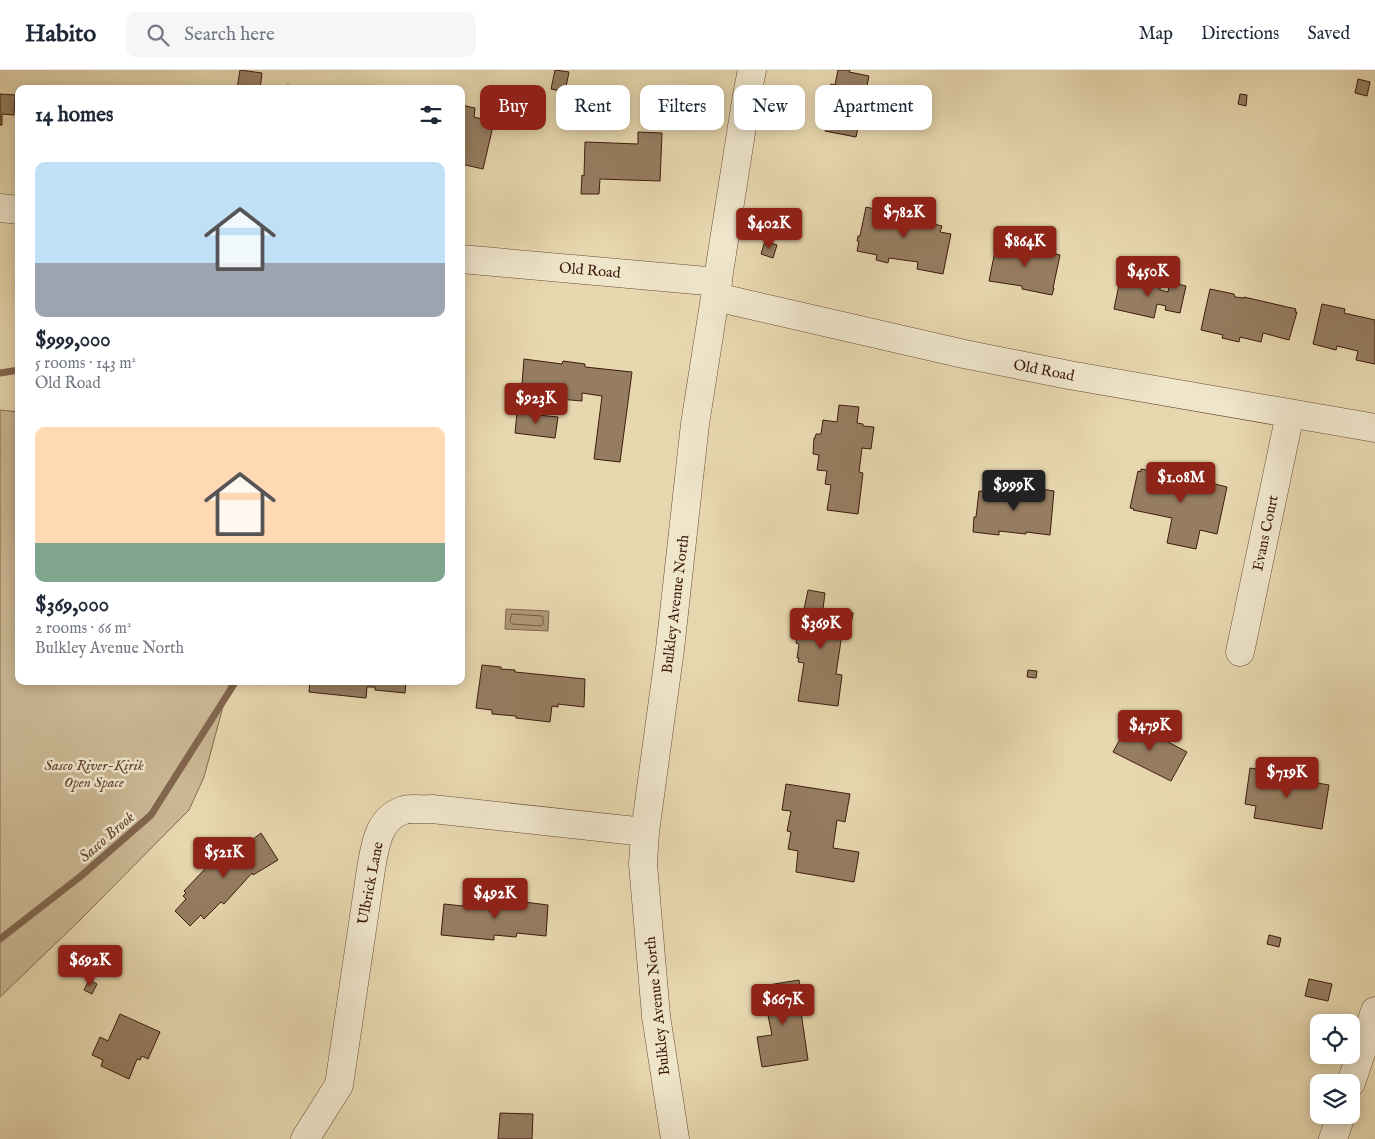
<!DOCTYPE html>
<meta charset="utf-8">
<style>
body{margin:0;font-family:"IM FELL English",serif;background:#f6f6f7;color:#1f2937;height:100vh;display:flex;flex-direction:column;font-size:19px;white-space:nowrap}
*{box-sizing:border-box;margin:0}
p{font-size:16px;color:#747a83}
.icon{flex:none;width:28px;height:28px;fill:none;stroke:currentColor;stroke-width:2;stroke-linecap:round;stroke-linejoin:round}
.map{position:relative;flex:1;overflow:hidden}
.drawer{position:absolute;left:15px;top:15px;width:450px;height:600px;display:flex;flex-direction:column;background:#fff;border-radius:10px;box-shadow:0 2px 12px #0003}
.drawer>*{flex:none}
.top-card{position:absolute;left:480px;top:15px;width:475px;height:45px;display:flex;gap:10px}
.controls{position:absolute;left:1310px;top:944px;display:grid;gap:10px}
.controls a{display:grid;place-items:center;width:50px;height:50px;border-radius:10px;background:#fff;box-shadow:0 2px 12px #0003;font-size:25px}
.price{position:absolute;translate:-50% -42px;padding:0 11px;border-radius:5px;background:#8f2418;color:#fff;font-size:16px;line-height:32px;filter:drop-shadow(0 1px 2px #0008)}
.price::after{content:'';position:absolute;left:50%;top:30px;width:15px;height:11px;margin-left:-8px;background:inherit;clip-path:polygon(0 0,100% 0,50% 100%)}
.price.current{background:#222;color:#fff}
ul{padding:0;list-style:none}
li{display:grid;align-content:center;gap:10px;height:265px;padding:0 20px}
li span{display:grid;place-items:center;height:155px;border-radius:10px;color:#555}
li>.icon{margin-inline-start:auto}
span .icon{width:90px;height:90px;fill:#fffc;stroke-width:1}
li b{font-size:21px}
h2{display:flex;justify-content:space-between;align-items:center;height:60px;padding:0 20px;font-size:21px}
.tag{padding:0 18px;border-radius:10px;background:#fff;box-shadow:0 2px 12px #0003;font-size:18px;line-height:45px}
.tag.current{background:#8f2418;color:#fff}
header{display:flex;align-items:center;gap:30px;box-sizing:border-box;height:70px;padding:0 25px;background:#fff;border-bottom:1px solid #e0e1e3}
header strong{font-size:24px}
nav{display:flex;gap:28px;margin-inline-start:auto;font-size:18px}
.search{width:350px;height:45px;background:#f6f6f7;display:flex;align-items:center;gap:12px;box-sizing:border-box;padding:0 18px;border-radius:10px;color:#747a83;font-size:19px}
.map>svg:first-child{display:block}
.green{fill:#cab793;stroke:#846950}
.water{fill:#ae9778;stroke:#81654d}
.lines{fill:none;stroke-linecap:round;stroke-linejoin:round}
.shore{stroke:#765942;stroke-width:1}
.stream{stroke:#81654d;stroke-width:7}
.building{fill:#967d61;stroke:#3e1b0d}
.street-casing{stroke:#684a36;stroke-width:29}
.street{stroke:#efe5cb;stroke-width:28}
.labels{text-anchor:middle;stroke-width:5;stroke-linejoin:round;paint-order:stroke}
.street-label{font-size:15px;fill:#3e1b0d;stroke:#efe5cb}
.park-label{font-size:15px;font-style:italic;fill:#61422e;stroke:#efe5cb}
.water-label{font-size:16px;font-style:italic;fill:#654632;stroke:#efe5cb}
</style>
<header>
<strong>Habito</strong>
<div class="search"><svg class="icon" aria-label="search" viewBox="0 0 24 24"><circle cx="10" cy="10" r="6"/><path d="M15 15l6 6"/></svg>Search here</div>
<nav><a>Map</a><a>Directions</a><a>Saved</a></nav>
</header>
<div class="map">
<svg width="1375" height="1069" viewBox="0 0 1375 1069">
<rect width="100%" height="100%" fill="#e7d7af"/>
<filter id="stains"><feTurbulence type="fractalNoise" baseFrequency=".004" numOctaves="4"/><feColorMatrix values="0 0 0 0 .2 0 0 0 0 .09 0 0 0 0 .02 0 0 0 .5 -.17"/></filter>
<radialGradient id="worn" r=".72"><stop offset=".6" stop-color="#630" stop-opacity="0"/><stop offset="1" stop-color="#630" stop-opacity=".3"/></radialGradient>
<!-- green -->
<path class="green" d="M0 340 19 342V611H230L204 707 189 740 77 853 0 927Z"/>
<!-- water -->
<path class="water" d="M506 539 549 541 548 561 505 559Z"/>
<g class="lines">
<!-- shore -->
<path class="shore" d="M512 544 542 546 543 548V554L541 556 512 554 510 552Z"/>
<!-- stream -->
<path class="stream" d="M0 303 19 300
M0 869 81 806 151 745 236 611"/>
</g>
<!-- building -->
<path class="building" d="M240 0 262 3 260 19H237Z
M555 0 569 2 565 22 551 19Z
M838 0H850L849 2 869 6 856 67 825 61 833 24 829 23 831 14 835 15Z
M1358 9 1370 12 1367 26 1355 23Z
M287 15 313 19H287Z
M0 24 15 25 14 45 2 44V55H0Z
M1240 24 1247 25 1246 36 1238 34Z
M461 35 475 38 474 47 494 52 483 99 461 94Z
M638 62 662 63 660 111 600 109 599 124H581L582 105 584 106 585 72 638 74Z
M885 133 904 137 902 146 930 151V153L942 156 940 162 951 164 943 204 917 199 918 192 889 188 888 193 876 190 877 185 857 181 859 171H857L858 166H860L866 137 884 141Z
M765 171 777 175 773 188 761 184Z
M997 171 1060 185 1053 218H1054L1052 225 1022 219V216L989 211Z
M1120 210 1160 218V220L1168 222 1170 212 1186 216 1180 243 1165 240 1166 236 1157 234 1154 248 1114 239Z
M1210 219 1234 224 1235 227 1244 228V227L1296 239 1295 242H1297L1289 270 1263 263 1261 272 1240 267 1239 272 1222 268 1223 265 1201 260Z
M1322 234 1345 239 1344 243 1375 250V294L1356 290 1358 281 1337 276 1336 280 1313 274Z
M524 289 562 294 563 291 585 294V297L632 302 620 392 594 389 602 326 582 323V331L559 329 560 321H553V318L522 314Z
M839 335 859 337 857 353 863 354V356L874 357 871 379 862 378 859 402 863 403 858 444 827 440 831 415 825 414 827 401 817 400 819 385 813 384 814 368H815L816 364H821L823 350 837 352Z
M517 343 558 347 555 368 515 363Z
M1141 399 1171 405 1170 411 1180 413 1181 407 1197 410 1198 405 1212 408 1211 413 1227 417 1217 464 1200 460 1196 479 1167 473 1172 448 1133 440 1134 439 1130 438 1138 401 1141 402Z
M1001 415 1012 416 1011 423H1015V425L1028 426V417L1054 421 1050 465 1026 462V464L999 461V465L973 462 974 447H976L979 421 997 423V420L1000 421Z
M808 520 825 523 823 539 835 541V539L853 543 849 565 842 564 836 604 842 605 838 636 798 631 804 593 798 592 799 588H797L799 574 796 573 799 554H801Z
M482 595 501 597V599L515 600V602L585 609 584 637 558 634V637L552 636 550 652 516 648V646L492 644V640L476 638Z
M1028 600 1037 601 1036 608 1027 607Z
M310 611H406L405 623 375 620V617H367L366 628 309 622Z
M1128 654 1151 666 1153 664 1187 682 1171 711 1113 682Z
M1250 698 1282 703V707L1329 715 1322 759 1254 748 1256 736 1245 734Z
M786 714 850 724 845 752 837 750 833 778 859 782 854 812 796 802 798 781 788 779 791 762 787 761 791 741 782 740Z
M261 763 278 790 253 805 252 803 224 834 221 832 204 849 201 845 190 856 175 841 186 829 183 826 186 823 184 821 224 779 231 786Z
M484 827 548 835 546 866 517 863 516 867 494 865V870L441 865 444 834 482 838Z
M1269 865 1281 868 1279 877 1267 874Z
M1309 909 1332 914 1328 931 1305 926Z
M89 910 97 914 92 924 84 920Z
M799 910 802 935H800L808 990 762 997 757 967 772 965 762 916Z
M120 944 160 962 148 989 142 986 140 990 137 989 129 1009 101 996 103 990 92 985 100 967 108 971Z
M500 1043 533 1044 532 1069H498Z"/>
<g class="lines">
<defs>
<path id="street" d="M0 138 19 140
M461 189 718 212
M716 227 964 284 1069 305 1375 358
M1240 582 1290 344
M1351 1013 1375 941
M305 1069 339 1015 371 799C375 776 378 748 404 740 412 738 424 740 432 739L645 762
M675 1069 656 946 643 794 645 762 670 579 695 354 747 25 752 0
M1333 1069 1341 1045"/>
</defs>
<!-- street casing -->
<use href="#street" class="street-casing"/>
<!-- street -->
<use href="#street" class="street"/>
</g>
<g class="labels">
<!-- street labels -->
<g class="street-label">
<text transform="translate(590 200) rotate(5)" y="5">Old Road</text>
<text transform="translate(1044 300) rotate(11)" y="5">Old Road</text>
<text transform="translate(1265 463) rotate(-78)" y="5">Evans Court</text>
<text transform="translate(675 534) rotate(-83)" y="5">Bulkley Avenue North</text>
<text transform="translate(370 813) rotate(-79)" y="5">Ulbrick Lane</text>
<text transform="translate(657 936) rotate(-96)" y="5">Bulkley Avenue North</text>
</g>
<!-- park labels -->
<g class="park-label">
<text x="94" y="700">Sasco River-Kirik<tspan x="94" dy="17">Open Space</tspan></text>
</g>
<!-- water labels -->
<g class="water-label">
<text transform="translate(106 766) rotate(-41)" y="6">Sasco Brook</text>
</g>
</g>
<rect width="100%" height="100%" filter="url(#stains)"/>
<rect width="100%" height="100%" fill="url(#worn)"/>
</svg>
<div class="controls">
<a><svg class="icon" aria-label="locate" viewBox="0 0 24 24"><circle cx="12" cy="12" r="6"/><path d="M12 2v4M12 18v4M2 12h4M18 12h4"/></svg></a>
<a><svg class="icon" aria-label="layers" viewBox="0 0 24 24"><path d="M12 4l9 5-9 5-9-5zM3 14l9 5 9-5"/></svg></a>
</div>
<b class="price" style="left:904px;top:169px">$782K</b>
<b class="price" style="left:769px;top:180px">$402K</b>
<b class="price" style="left:1025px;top:198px">$864K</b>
<b class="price" style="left:1148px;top:228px">$450K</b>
<b class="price" style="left:536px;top:355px">$923K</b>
<b class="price" style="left:1181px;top:434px">$1.08M</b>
<b class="price current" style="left:1014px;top:442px">$999K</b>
<b class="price" style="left:821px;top:580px">$369K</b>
<b class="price" style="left:1150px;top:682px">$479K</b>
<b class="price" style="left:1287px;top:729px">$719K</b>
<b class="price" style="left:224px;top:809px">$521K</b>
<b class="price" style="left:495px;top:850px">$492K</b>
<b class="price" style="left:90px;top:917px">$692K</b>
<b class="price" style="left:783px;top:956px">$667K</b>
<div class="top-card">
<a class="tag current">Buy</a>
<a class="tag">Rent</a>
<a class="tag">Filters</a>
<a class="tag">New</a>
<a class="tag">Apartment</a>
</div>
<section class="drawer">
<h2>14 homes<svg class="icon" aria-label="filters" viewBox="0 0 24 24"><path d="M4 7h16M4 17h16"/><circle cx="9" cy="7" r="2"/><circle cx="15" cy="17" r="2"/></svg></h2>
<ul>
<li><span style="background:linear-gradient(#bfe0f5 65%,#9aa5b1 0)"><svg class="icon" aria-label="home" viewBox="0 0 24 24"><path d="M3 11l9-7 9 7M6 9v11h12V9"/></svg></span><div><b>$999,000</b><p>5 rooms · 143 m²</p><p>Old Road</p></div></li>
<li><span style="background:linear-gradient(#ffd9b3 75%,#7fa58c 0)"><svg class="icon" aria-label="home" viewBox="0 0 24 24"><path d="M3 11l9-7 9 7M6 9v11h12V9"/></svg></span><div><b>$369,000</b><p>2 rooms · 66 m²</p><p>Bulkley Avenue North</p></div></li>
</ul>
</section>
</div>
